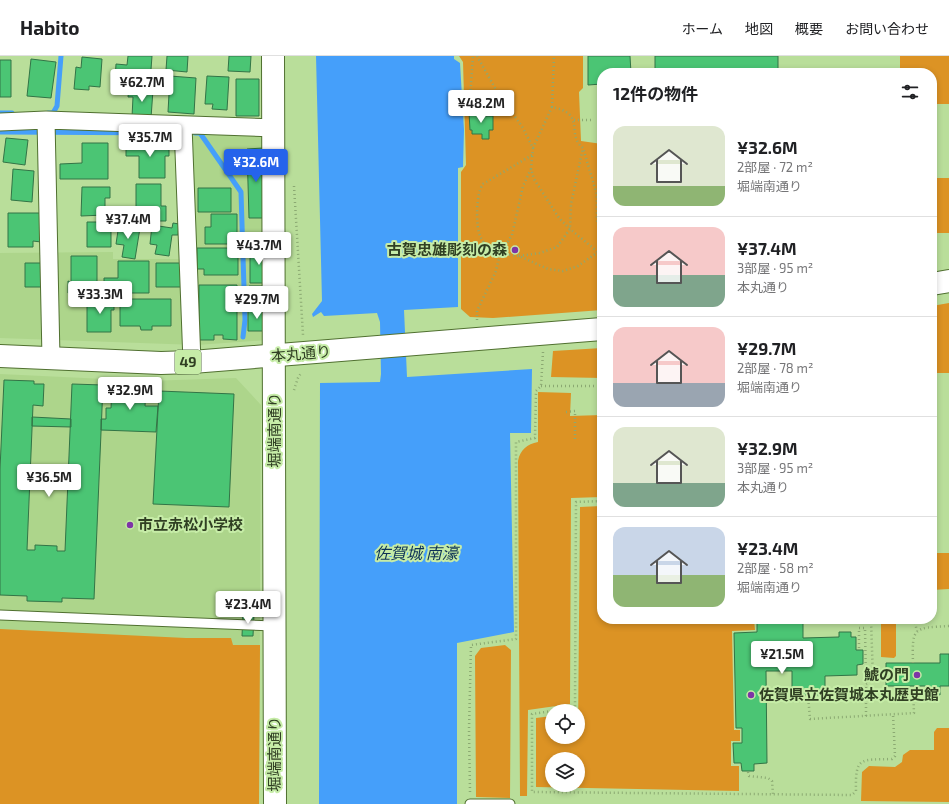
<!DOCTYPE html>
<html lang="ja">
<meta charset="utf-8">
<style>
body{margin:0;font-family:"Exo 2","Noto Sans JP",sans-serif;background:#f6f6f6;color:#202124;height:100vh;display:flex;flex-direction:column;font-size:15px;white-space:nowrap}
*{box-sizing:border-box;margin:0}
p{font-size:13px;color:#757577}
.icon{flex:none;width:22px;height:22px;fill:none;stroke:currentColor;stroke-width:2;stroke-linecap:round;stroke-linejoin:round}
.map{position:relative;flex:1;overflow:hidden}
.side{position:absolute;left:597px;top:12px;width:340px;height:556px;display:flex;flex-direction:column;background:#fff;border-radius:16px;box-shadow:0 2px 6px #0003}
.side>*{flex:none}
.tools{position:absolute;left:545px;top:648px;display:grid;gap:8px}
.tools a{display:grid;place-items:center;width:40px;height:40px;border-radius:50%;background:#fff;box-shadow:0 2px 6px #0003;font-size:20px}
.price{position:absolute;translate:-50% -34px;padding:0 9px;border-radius:4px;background:#fff;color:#222;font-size:13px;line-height:26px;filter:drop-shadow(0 1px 2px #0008)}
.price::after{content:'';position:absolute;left:50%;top:24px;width:12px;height:9px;margin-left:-6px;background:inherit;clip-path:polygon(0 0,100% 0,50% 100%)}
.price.on{background:#2563eb;color:#fff}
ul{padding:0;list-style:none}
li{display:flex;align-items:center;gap:12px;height:100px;padding:0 16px}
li+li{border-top:1px solid #e0e0e0}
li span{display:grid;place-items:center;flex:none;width:112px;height:80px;border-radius:12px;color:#555}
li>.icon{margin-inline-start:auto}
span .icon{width:48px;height:48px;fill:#fffc;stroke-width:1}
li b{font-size:17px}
h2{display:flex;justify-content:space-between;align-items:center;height:48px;padding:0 16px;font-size:17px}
header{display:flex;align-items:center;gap:24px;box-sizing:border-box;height:56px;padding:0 20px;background:#fff;border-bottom:1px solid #e0e0e0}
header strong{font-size:19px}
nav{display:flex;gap:22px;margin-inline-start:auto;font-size:14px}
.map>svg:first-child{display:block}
.built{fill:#add58b}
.green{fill:#dc9324;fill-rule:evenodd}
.water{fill:#459ffa}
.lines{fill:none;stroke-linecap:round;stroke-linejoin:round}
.stream{stroke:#459ffa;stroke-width:5}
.building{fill:#4bc574;stroke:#327446}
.lane-casing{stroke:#507030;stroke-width:11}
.street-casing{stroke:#507030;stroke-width:19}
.secondary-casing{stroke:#507030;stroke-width:24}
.primary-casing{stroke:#507030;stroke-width:24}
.path{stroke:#8ba972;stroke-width:2.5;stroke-dasharray:1 3;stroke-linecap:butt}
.lane{stroke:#fff;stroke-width:9}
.street{stroke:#fff;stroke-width:17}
.secondary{stroke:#fff;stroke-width:22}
.primary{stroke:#fff;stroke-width:22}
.poi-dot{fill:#7e34a6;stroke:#c6eca7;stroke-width:1.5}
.labels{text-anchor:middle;stroke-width:4;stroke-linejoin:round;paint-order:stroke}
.shield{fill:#c6eca7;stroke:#5d734b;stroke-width:1}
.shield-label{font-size:14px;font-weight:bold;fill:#303f23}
.poi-label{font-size:15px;font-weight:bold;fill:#303f23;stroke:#c6eca7;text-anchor:end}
.street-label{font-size:15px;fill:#303f23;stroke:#c6eca7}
.water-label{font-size:16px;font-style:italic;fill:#0d3155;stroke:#c6eca7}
</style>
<header>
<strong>Habito</strong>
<nav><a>ホーム</a><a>地図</a><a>概要</a><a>お問い合わせ</a></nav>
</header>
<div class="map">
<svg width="949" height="748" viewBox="0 0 949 748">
<rect width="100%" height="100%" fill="#b9de9a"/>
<!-- built -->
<path class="built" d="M186 75 267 78 268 284 197 289 0 282V197L113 196V203H191Z
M0 318 147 325 236 322 261 349 259 748H0Z"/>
<!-- green -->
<path class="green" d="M459 0H583V32L579 36 581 85 602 88V254L493 262 470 261 461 253V116L466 109 463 6Z
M900 0H949V70V48H932V17H900Z
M932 122H949V177H932Z
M949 247V317H932V250Z
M602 292V322L551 321 553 295Z
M538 336 571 337 570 360 602 359V441L571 442 570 648 528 654 527 740H520L518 405C520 394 527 388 538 386Z
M602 450V563H645L646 568 680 567 681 563H754L755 574 732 575 734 674H740V685H731V710H739V735L536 731V662L552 660V681H578L580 451ZM552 703H578V729H552Z
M932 497H949V533L932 534Z
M881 563H896V600L894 602 881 601Z
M0 573 186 582H231L233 589H260L259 748H0Z
M505 589 511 594 510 742 476 741 475 600 481 592Z
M937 672H949V746L861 745 862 716 869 710 895 711 902 706 903 699 910 694H934V676Z"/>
<!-- water -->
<path class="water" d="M316 0H454V3L460 7 464 74 463 111 458 112V251L404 254 407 321 532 313 531 377H510L514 576 457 587V748H319L320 327 380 326 381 318 380 266 377 257 324 260 321 256 313 261 312 258 322 245Z"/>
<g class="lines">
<!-- stream -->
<path class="stream" d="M0 57H12
M48 57H53L57 50 61 0
M0 76 181 77
M195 77H200L241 136 245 264 243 281"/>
</g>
<!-- building -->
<path class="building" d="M128 0H152L150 27 115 25 116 8 127 9Z
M167 0H188L187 16 166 14Z
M229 0H251L250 16 228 15Z
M588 0H630L631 17H602V28L588 29Z
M655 0H778V17H655Z
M82 1 102 3 100 31 89 30V34L74 33 76 11 81 12Z
M31 3 56 6 51 42 27 40Z
M0 4H11V41H0Z
M170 20 196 22 194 58 168 56Z
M207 20 229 21 227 54 212 53 213 48H205Z
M236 23H259V60H236Z
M129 32 153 34 151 62 132 61 133 41H128Z
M469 56H483V60H493V74H489V83H482V78H472V74H470Z
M6 82 28 84 25 109 3 106Z
M126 86H169V100H165V122H139V100H126Z
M82 87H108V123H60V108L82 107Z
M263 92 265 162H249L247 93Z
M13 113 34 115 32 146 11 144Z
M136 128H161V150H166V165H136Z
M82 131H110V142H105V159L81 160Z
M198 132H231V156H198Z
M8 157H40L41 186 33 185V191H8Z
M211 158H237V188H205V171H211Z
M87 166H111V191H87Z
M173 167 179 168 178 179H172L169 200 155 198 157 189 150 188 152 169 172 172Z
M119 168 140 172 135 203 122 201 124 189 116 188Z
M197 192H238V219H204V213H197Z
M250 193H268V227H250Z
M71 200H97V236L68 237V225L71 226Z
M118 205H149V237H104V222H118Z
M25 207H42V231H25Z
M156 207H182V231H156Z
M199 229H237V248H228V253H237V284L223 283V279H214V284H199Z
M249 230H266V251H248Z
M87 242H114V254H111V276H87Z
M120 243H171V270H152V274H141L140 270H120Z
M248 254H266V275H248Z
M4 324 34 325V328H44L43 350 33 349 27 494H35V489L57 490V495H65L72 328 103 329 94 543 62 542V546L27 545V540L0 539V413Z
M112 329 146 331 145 350H158L156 376 101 374V363H106V352H111Z
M159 335 234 338 229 451 153 448Z
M32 361 71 363V371L32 370Z
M243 557 254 558 253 580H242Z
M648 563H678V565L648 566Z
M757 563H803V582L839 581V576H851V581H856V594H863V608L857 609V619L825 620V639H792V615H766L767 707 754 708V715H742L741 707H734L733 687H742V672H736L734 577 757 576Z
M940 598H949V630H940V639H930V630H886V607H940Z"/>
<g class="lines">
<defs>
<path id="lane" d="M0 559 274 570
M470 748H510"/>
<path id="street" d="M46 64 51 302
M0 66 46 64 275 72
M183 69 192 306"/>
<path id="secondary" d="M273 0 275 748"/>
<path id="primary" d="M932 228 949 225
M0 300 161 307 192 306 602 273"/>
</defs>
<!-- lane casing -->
<use href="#lane" class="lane-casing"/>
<!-- street casing -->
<use href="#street" class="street-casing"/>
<!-- secondary casing -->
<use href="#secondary" class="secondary-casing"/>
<!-- primary casing -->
<use href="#primary" class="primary-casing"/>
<!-- path -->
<path class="path" d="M477 0 495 32 523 72 533 92 531 113 534 123 559 162 570 173 598 196H602
M470 42 473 0
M552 51 554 0
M574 64H593
M531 113 523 130 512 179 500 198C493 194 485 190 481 182 475 172 476 136 483 128L532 99
M294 130 303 279
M519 200 540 197 557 191 570 173 571 148 583 92C565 77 587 58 552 51L533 92
M477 264V255L496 215 500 198 519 200 548 213 563 215 578 210 598 196 600 177 597 164V139L583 92
M541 330H602
M294 334 298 322 301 317
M566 356 575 355V386
M932 470V483
M914 563 917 575
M859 592V572H865L866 628
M913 607C912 571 913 572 949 570
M808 639 810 663 914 657 913 630
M552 655 532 658V736L852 739 856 735C855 700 861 704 892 703L895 700 893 658
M553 655 575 652 576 446 602 445
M866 660V628L873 623 871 563
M748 716 749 720 768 722 772 725 773 738
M470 736 469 674 471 589 516 583V386L535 382 536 335 541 330 543 296"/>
<!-- lane -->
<use href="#lane" class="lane"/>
<!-- street -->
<use href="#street" class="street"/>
<!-- secondary -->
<use href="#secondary" class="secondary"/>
<!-- primary -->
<use href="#primary" class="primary"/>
</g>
<!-- markers -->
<g class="poi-dot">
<circle cx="515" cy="194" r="4"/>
<circle cx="130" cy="469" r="4"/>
<circle cx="917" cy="619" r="4"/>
<circle cx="751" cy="639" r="4"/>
</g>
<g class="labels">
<!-- shield labels -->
<rect class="shield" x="175" y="294" width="26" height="24" rx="3"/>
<g class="shield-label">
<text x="188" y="311">49</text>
</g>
<!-- poi labels -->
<g class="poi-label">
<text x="507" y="199">古賀忠雄彫刻の森</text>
<text x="138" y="474" text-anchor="start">市立赤松小学校</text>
<text x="909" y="624">鯱の門</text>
<text x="759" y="644" text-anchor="start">佐賀県立佐賀城本丸歴史館</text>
</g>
<!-- street labels -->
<g class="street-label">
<text transform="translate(301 298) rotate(-5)" y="5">本丸通り</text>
<text transform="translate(275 374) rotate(-90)" y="5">堀端南通り</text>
<text transform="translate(275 698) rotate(-90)" y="5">堀端南通り</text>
</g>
<!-- water labels -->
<g class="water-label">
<text x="416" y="503">佐賀城 南濠</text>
</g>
</g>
</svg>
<div class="tools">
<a><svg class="icon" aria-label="locate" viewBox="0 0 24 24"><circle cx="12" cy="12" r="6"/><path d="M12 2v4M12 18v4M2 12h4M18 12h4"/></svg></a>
<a><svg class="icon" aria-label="layers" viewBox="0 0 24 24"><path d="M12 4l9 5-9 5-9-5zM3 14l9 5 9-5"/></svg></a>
</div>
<b class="price" style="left:142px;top:47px">¥62.7M</b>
<b class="price" style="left:481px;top:68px">¥48.2M</b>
<b class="price" style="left:150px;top:102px">¥35.7M</b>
<b class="price on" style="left:256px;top:127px">¥32.6M</b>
<b class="price" style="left:128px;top:184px">¥37.4M</b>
<b class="price" style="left:259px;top:210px">¥43.7M</b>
<b class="price" style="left:100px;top:259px">¥33.3M</b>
<b class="price" style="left:257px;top:264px">¥29.7M</b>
<b class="price" style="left:130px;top:355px">¥32.9M</b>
<b class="price" style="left:49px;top:442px">¥36.5M</b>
<b class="price" style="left:248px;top:569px">¥23.4M</b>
<b class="price" style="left:782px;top:619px">¥21.5M</b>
<section class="side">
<h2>12件の物件<svg class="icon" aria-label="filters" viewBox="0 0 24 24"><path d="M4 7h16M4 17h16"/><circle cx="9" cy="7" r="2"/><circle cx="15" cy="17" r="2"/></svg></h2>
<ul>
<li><span style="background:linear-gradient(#dfe7d0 75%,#8fb573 0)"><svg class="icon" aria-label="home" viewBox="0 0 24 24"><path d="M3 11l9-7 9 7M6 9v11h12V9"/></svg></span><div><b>¥32.6M</b><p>2部屋 · 72 m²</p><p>堀端南通り</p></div></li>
<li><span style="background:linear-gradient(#f6c9c9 60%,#7fa58c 0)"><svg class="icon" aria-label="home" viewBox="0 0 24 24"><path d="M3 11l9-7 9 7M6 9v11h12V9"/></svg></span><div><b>¥37.4M</b><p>3部屋 · 95 m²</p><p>本丸通り</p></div></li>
<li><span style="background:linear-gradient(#f6c9c9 70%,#9aa5b1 0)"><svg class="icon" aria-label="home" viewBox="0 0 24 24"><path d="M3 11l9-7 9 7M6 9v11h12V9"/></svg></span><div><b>¥29.7M</b><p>2部屋 · 78 m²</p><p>堀端南通り</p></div></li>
<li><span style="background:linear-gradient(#dfe7d0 70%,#7fa58c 0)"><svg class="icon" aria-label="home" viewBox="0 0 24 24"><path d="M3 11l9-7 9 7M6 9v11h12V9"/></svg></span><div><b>¥32.9M</b><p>3部屋 · 95 m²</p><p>本丸通り</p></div></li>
<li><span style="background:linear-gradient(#c9d6e8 60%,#8fb573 0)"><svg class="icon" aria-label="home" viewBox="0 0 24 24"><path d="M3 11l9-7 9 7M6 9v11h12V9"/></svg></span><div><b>¥23.4M</b><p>2部屋 · 58 m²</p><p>堀端南通り</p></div></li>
</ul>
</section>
</div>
